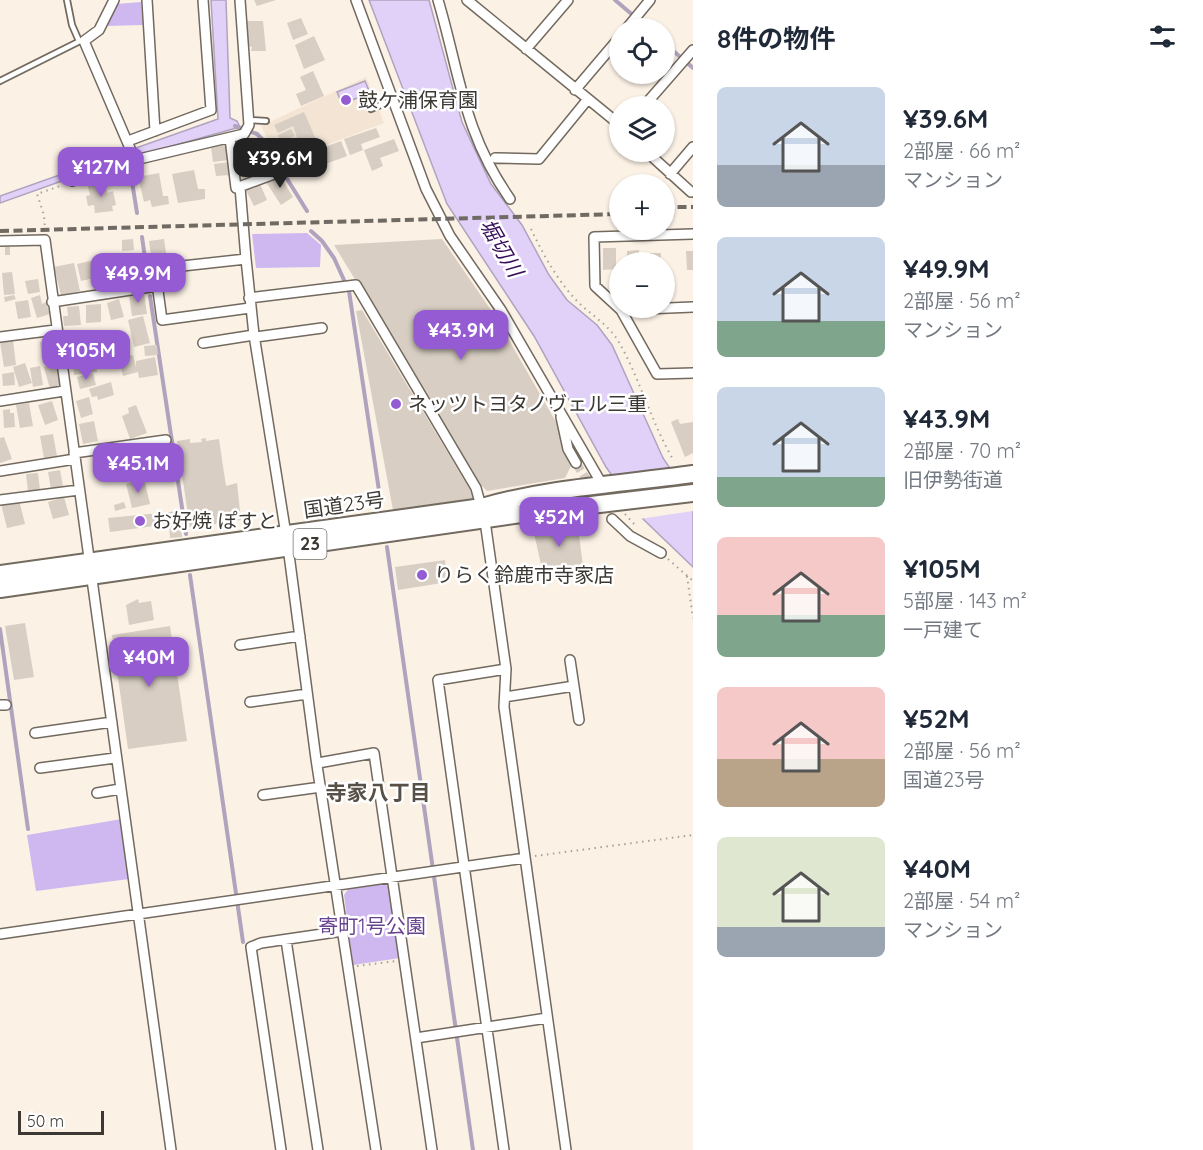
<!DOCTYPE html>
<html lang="ja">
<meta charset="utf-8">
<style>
body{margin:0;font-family:Quicksand,"Noto Sans JP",sans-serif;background:#f2f2f3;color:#1f2937;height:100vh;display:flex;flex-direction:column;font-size:22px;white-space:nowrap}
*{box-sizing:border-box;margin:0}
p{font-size:20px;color:#747a83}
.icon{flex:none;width:33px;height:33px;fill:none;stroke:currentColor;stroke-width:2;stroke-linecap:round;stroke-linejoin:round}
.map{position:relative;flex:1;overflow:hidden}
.side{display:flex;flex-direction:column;background:#fff;width:510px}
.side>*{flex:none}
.controls{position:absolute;left:609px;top:18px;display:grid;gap:12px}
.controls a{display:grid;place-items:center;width:66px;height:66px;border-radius:50%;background:#fff;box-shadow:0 2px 4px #0004;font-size:30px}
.scale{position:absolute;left:18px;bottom:15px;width:86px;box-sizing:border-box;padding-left:6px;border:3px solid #3c3833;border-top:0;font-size:16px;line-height:21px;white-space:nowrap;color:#3c3833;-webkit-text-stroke:4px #fff;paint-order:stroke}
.price{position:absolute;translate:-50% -51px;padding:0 14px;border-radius:12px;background:#955bd3;color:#fff;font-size:20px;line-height:39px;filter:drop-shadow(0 2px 3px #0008)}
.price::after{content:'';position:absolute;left:50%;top:36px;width:18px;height:14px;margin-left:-9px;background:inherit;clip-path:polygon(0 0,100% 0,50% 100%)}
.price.selected{background:#222;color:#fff}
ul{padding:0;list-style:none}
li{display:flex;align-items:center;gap:18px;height:150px;padding:0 24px}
li span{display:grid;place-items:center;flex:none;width:168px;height:120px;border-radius:9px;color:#555}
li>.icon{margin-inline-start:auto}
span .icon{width:72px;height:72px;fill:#fffc;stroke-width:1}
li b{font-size:26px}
h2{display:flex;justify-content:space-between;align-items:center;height:72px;padding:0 24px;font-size:26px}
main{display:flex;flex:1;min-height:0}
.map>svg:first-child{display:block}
.built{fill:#f3e4d3}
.green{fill:#cfb8f0}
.water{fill:#e1d1f9;stroke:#b0a3be;stroke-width:1.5}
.pier{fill:#fbf1e5}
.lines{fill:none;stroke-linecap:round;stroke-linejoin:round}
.stream{stroke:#b0a3be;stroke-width:4}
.building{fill:#d8cec3}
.street-tunnel{stroke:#d5ccc1;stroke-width:9;stroke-dasharray:9 4.5;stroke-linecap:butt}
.lane-casing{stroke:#72695f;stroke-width:8}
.street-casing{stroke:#72695f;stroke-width:12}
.highway-casing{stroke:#72695f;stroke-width:20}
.path{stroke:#a8a198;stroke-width:2;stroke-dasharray:1.5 4.5;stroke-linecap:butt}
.lane{stroke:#fff;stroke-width:4.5}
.street{stroke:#fff;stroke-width:9}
.highway{stroke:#fff;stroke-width:16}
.rail{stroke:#6f6a63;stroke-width:4;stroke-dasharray:9 4.5;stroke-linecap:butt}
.poi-dot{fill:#955bd3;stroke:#fff;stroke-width:2}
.labels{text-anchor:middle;stroke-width:5;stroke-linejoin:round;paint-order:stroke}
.shield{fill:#fff;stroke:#767470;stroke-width:1.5}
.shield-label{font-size:18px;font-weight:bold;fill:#3c3833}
.poi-label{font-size:20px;fill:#3c3833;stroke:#fff;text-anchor:start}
.street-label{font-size:20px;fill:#3c3833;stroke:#fff}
.park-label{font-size:20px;fill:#67438f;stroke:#fff}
.water-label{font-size:21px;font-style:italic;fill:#380f5a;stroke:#fff}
.neighbourhood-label{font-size:21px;font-weight:bold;fill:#585047;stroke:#fff}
</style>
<main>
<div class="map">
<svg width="693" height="1150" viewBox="0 0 693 1150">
<rect width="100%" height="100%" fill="#fbf1e5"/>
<!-- built -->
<path class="built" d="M366 77 384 123 281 162 261 126Z"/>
<!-- green -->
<path class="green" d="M141 2 143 25 106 26 116 4Z
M307 233 321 245 320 267 256 268 252 234Z
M122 819 129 879 36 891 27 835Z
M383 883 390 888 400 958 353 965 344 895 349 888Z"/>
<!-- water -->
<path class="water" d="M211 0H226L230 118 237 121 240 127 118 161 0 203V196L218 119Z
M369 0H429L462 122 491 184 522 225 549 275 567 300 597 325 612 345 663 458 681 485 693 496V567L643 519 606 467 534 336 447 204Z
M365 81 370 93 342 104 337 92Z"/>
<!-- pier -->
<path class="pier" d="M609 477 683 483 693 493V511L639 519Z"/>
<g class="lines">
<!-- stream -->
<path class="stream" d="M615 0 648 28
M664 43 693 68
M235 126 257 134 263 140 307 211
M130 169 137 213
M311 231 322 241 334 258 349 291 381 504
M142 237 149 286
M150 296 186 534
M387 547 473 1150
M190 575 243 942
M0 629 28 829"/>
</g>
<!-- building -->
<path class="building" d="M254 0H276L257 6Z
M301 18 308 34 293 40 287 23Z
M247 21H263L266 51H251L252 47 248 46Z
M314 36 325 60 304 69 295 45Z
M313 71 324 96 301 106 296 94 306 90 300 77Z
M304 112 318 144 282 159 276 146 297 137 293 126 278 133 274 125Z
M376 128 380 137 361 144 363 150 350 155 344 139Z
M291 129 295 136 281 142 278 135Z
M394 139 399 151 380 158 383 166 372 171 364 150Z
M341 141 347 156 320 166 314 151Z
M226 144 229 160 213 162 211 147Z
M229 162 230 175 216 176 214 164Z
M194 170 198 189H205V199L178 203 172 174Z
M159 173 163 196H168L169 204 152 207 150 200 144 202 138 177Z
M279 174 293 197 281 205 266 182Z
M105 181 107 193 113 191 116 205 112 206 113 211 95 213 94 205 88 206 86 196 90 195 87 184Z
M260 184 267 200 254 206 246 190Z
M133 239 134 250 122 251V240Z
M164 239 167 259 152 262 149 241Z
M442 239 495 316 556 422 571 466 565 478 487 491 480 484 334 245Z
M5 247H10V255H5Z
M603 248H616V269L603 270Z
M639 250 640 262H627V251Z
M686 251H693V270H687Z
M647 253H661V262H648Z
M94 260 98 277 81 281 77 264Z
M74 263 80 291 61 295 54 267Z
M121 268 123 284 109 286 107 269Z
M12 272 15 294 4 295 2 273Z
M38 279 40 292 28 294 25 281Z
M144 293 147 314 132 316 129 295Z
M14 295 16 299 5 302 4 297Z
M40 295 42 304 46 302 50 314 37 318 31 298Z
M119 299 124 317 111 320 107 303Z
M28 300 31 317 18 319 15 302Z
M101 304V322L86 323V305Z
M79 306 81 325 64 326 63 316H68L67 307Z
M362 310 475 498 393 510 356 311Z
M143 316 150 343 134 347 128 320Z
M13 340 16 365 4 367 0 342Z
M53 340 55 357 42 359 40 342Z
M157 345 158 355 145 356 144 346Z
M133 355 136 367V361L155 357 158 375 139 378 138 372 123 376 119 358Z
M95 361 97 372 74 375 73 363Z
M25 363 32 383 19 387 13 367Z
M55 364 62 386 50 389 44 367Z
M40 366 43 385 33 387 30 368Z
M14 372 15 385 3 386 2 374Z
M93 373 96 385 80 389 77 377Z
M111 382 114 395 98 400 97 396 92 397 89 389Z
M89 397 93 414 81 418 76 401Z
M52 401 58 420 45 425 38 405Z
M29 403 33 426 20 428 16 405Z
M136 405 147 433 130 439 122 416 129 413 128 408Z
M10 409V413H14L15 427 4 428 3 410Z
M678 419 680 424 693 422V453L685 457 671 422Z
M94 421 98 441 83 444 79 424Z
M53 434 57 456 44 458 40 436Z
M4 437 12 459 0 463V438Z
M206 438V441L219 439 226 486 237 483 241 520 190 528 177 441 190 439V443L202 442 201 439Z
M135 452 137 474 120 475 119 454Z
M60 470 63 486 51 489 48 472Z
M38 473 40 490 28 491 26 474Z
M144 479 150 504 132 508 126 484Z
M64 497 69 515 53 519 48 502Z
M19 500 25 524 7 528 1 504Z
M124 502 126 508 115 511 114 505Z
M180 511 182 537 170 538 169 524 110 532 108 518Z
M578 527 583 566 542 569 534 533Z
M445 560 448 582 398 590 395 567Z
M138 599 139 603 151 601 154 620 129 625 126 605Z
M25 623 34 677 14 680 5 626Z
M170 626 187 741 128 749 112 635Z"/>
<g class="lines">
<!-- street-tunnel -->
<path class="street-tunnel" d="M576 463 591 487"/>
<defs>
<path id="lane" d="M67 0 72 25 79 41
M0 81 78 42
M371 109 392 100
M248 120 266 121"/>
<path id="street" d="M114 0 99 30 84 41 135 160
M147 0 155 131
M356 0 426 189 450 236 501 310 603 486
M438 0C460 74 463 132 510 199
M467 0 620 125
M627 28 650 0
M526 49 568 0
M575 90 620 37
M644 106 693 50
M230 138 236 188 274 174
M128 141 211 110 203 0
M647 152 691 192
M495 158 539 159 588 99
M670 174 693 147
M72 181 135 160 244 134 249 125 240 0
M240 187 246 259
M693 234 594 237 595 286 621 310 657 374 693 373
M0 241 45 240 171 1150
M249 298 356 285 476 488 485 521 506 669 504 707 566 1150
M52 302 157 286
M250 308 162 320 155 269 246 259 254 335 288 547 316 759 376 1150
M621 310 693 307
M0 337 55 330
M256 337 322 328
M203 343 254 335
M60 363 103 356
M0 401 64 391
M561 417 568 449 576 463
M74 453 166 440
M0 471 75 459
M0 500 79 490
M612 519 630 536 661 553
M240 645 300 636
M570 660 579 720
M505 697 574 686
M250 702 307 694
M0 705H6
M35 733 112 722
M318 763 374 753 432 1150
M40 768 115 758
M97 793 120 789
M263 795 321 787
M0 934 525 858
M286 940 318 1150
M416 1038 547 1018
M281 1150 251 947 261 943 343 931
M504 1150 438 680 506 669"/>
<path id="highway" d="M0 574 482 507C551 487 623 484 693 474
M0 589 549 510 693 493"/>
</defs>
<!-- lane casing -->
<use href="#lane" class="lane-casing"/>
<!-- street casing -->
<use href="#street" class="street-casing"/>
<!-- highway casing -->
<use href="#highway" class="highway-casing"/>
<!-- path -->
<path class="path" d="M531 229C543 254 556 278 575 299 590 315 609 324 620 344 641 382 652 424 674 461
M45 231 44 215 37 194 63 185
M625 514 635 525
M668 559 693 581
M687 576 693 618
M535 856 693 835
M357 966 396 961"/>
<!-- lane -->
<use href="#lane" class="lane"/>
<!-- street -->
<use href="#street" class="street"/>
<!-- highway -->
<use href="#highway" class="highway"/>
<!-- rail -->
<path class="rail" d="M664 207H693
M0 231 620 214"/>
</g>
<!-- markers -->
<g class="poi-dot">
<circle cx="346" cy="100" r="6"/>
<circle cx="396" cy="404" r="6"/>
<circle cx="140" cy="521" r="6"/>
<circle cx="422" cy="575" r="6"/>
</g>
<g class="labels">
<!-- shield labels -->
<rect class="shield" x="293.5" y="529" width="33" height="30" rx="4.5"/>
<g class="shield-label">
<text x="310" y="550">23</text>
</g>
<!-- poi labels -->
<g class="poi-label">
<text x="358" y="107">鼓ケ浦保育園</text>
<text x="408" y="411">ネッツトヨタノヴェル三重</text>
<text x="152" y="528">お好焼 ぽすと</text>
<text x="434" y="582">りらく鈴鹿市寺家店</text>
</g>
<!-- street labels -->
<g class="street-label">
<text transform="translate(344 505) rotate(-8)" y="7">国道23号</text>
</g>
<!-- park labels -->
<g class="park-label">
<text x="372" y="933">寄町1号公園</text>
</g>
<!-- water labels -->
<g class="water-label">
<text transform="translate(501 248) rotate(60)" y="7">堀切川</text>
</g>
<!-- neighbourhood labels -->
<g class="neighbourhood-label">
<text x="378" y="800">寺家八丁目</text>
</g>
</g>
</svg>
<div class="controls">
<a><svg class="icon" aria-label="locate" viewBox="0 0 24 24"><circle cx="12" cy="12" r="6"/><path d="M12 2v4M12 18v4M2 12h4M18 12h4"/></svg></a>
<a><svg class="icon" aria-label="layers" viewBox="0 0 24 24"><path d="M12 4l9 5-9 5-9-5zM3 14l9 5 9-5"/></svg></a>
<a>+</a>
<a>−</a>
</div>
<div class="scale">50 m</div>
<b class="price selected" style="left:280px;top:189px">¥39.6M</b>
<b class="price" style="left:101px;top:198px">¥127M</b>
<b class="price" style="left:138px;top:304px">¥49.9M</b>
<b class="price" style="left:461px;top:361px">¥43.9M</b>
<b class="price" style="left:86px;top:381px">¥105M</b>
<b class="price" style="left:138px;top:494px">¥45.1M</b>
<b class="price" style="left:559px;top:548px">¥52M</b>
<b class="price" style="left:149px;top:688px">¥40M</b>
</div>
<section class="side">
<h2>8件の物件<svg class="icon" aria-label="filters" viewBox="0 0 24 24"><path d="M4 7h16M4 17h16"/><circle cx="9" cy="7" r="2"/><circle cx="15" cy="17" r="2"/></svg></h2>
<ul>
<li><span style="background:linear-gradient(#c9d6e8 65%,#9aa5b1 0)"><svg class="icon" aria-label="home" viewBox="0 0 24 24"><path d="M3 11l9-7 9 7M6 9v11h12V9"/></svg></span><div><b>¥39.6M</b><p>2部屋 · 66 m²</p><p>マンション</p></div></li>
<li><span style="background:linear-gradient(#c9d6e8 70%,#7fa58c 0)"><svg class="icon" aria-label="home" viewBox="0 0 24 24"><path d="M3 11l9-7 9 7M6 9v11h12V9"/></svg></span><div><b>¥49.9M</b><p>2部屋 · 56 m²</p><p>マンション</p></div></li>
<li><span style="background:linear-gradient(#c9d6e8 75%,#7fa58c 0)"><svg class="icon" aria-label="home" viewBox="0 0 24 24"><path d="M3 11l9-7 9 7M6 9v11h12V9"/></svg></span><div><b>¥43.9M</b><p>2部屋 · 70 m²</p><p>旧伊勢街道</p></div></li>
<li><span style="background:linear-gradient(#f6c9c9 65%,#7fa58c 0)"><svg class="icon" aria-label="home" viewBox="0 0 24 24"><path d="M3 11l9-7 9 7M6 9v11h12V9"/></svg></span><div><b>¥105M</b><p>5部屋 · 143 m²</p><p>一戸建て</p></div></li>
<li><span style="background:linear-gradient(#f6c9c9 60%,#b9a48a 0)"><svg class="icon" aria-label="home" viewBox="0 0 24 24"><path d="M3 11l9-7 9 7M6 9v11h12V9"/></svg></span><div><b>¥52M</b><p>2部屋 · 56 m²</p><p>国道23号</p></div></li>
<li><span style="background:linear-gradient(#dfe7d0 75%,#9aa5b1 0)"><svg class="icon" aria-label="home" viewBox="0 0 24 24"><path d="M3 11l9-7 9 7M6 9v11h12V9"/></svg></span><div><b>¥40M</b><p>2部屋 · 54 m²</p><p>マンション</p></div></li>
</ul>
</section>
</main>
